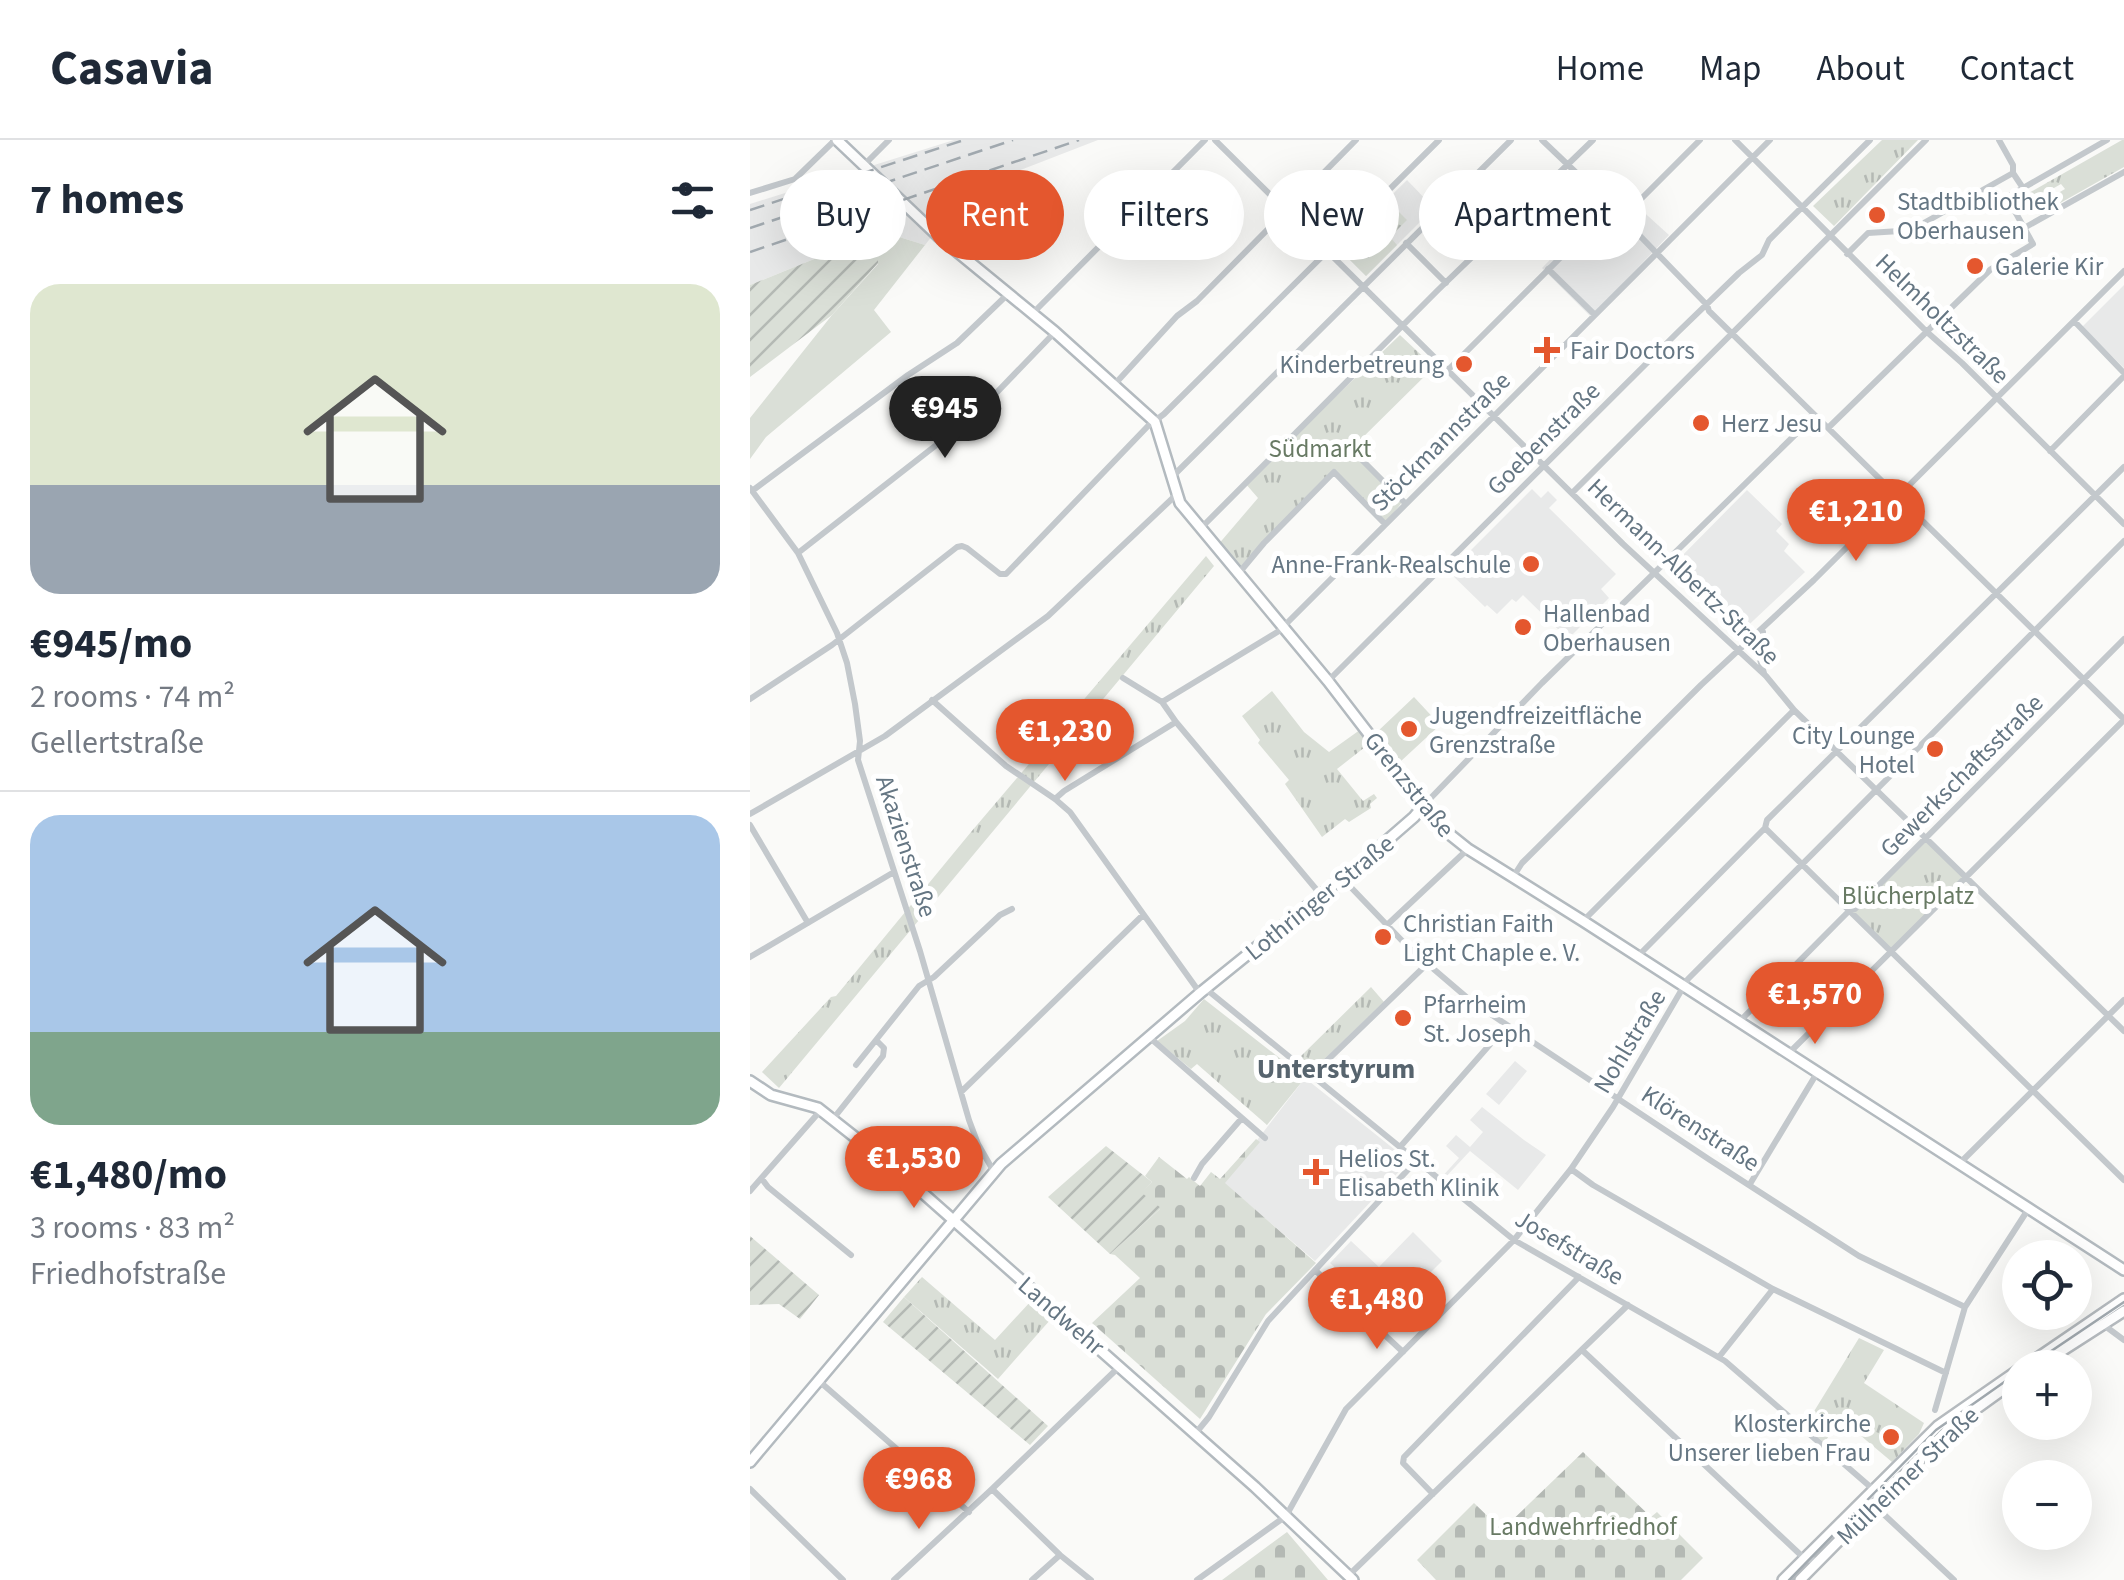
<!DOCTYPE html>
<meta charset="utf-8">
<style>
body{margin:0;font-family:"Source Sans 3",sans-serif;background:#f6f6f7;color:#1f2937;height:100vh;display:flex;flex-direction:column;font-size:38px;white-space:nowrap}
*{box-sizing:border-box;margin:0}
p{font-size:32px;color:#747a83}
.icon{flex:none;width:55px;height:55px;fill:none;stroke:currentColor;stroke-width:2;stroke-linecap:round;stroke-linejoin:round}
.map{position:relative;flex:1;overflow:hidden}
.drawer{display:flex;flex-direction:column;background:#fff;width:750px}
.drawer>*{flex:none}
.hud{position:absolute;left:30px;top:30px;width:950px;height:90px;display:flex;gap:20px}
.controls{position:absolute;left:1252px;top:1100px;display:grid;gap:20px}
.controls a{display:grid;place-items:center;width:90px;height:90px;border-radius:50%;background:#fff;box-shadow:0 10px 40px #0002;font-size:50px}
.price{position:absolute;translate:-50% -85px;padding:0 22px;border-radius:35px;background:#e4572e;color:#fff;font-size:32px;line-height:65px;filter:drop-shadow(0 2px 5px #0008)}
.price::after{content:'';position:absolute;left:50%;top:60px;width:30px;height:22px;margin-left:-15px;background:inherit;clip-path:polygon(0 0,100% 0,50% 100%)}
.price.current{background:#222;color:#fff}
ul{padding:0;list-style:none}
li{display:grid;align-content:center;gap:20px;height:530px;padding:0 30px}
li+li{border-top:2px solid #e0e1e3}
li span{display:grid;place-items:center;height:310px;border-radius:30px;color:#555}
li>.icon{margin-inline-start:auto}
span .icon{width:180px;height:180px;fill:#fffc;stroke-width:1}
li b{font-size:42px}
h2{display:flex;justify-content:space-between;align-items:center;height:120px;padding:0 30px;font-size:42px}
.chip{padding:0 35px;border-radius:45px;background:#fff;box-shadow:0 10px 40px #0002;font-size:35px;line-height:90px}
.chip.current{background:#e4572e;color:#fff}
header{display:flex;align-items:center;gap:60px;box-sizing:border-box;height:140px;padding:0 50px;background:#fff;border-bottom:2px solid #e0e1e3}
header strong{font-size:48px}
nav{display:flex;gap:55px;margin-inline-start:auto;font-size:35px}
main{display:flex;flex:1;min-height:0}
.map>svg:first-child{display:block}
.built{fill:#e8e9e9}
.grass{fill:#dadfd7}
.cemetery{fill:url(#cemetery-stones)}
.park{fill:url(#park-tufts)}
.garden{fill:url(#garden-furrows)}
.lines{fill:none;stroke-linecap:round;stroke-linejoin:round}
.secondary-casing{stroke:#b3babf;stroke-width:14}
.primary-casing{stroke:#b5babe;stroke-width:14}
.street{stroke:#c3c8cc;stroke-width:6}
.secondary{stroke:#fff;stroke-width:9}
.primary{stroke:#fff;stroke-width:9}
.tram{stroke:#a2aab0;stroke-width:2.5}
.rail{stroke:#a2aab0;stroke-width:2.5;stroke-dasharray:15 8;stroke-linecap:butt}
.poi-dot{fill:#e4572e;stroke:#fff;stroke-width:4}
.labels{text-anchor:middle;stroke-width:10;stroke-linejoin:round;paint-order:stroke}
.poi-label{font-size:25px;fill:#657683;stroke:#fff;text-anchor:start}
.street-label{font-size:25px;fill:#657683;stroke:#fff}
.park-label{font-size:25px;fill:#687a64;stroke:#fff}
.neighbourhood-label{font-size:28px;font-weight:bold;fill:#57646e;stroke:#fff}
</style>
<header>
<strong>Casavia</strong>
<nav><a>Home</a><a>Map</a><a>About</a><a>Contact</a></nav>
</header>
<main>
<section class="drawer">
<h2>7 homes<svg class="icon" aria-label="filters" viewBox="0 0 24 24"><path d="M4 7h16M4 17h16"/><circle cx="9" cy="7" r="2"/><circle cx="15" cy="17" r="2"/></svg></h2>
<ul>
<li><span style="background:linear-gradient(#dfe7d0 65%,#9aa5b1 0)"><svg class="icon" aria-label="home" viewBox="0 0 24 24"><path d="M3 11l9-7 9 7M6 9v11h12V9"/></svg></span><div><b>€945/mo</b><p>2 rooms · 74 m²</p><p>Gellertstraße</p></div></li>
<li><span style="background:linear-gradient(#a9c7e8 70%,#7fa58c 0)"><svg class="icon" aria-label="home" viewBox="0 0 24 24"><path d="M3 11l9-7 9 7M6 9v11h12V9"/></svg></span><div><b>€1,480/mo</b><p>3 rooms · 83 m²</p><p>Friedhofstraße</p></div></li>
</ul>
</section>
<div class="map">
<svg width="1374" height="1440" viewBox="0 0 1374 1440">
<defs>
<pattern id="cemetery-stones" width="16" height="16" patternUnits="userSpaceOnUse" patternTransform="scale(2.5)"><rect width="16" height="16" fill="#dadfd7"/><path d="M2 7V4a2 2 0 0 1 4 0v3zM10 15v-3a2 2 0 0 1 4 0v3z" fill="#b4b9b4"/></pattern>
<pattern id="park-tufts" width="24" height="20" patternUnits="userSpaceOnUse" patternTransform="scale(2.5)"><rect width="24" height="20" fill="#dadfd7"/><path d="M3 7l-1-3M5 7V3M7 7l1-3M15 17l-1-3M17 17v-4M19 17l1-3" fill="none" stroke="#b4b9b4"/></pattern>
<pattern id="garden-furrows" width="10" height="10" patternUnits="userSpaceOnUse" patternTransform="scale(2.5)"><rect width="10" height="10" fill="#dadfd7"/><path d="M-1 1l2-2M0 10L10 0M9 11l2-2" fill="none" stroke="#b4b9b4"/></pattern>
</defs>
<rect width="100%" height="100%" fill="#fafaf8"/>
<!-- built -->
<path class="built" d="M204 0H348L198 58 206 66 175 105 146 96 128 103 111 100 0 145V64Z
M657 40 684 68 616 136 588 108Z
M862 56 881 74 888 67 919 95 841 177 792 128Z
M1374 145V228L1332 187Z
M782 349 791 358 798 351 807 360 799 368 866 434 851 449 859 458 818 499 773 455 766 462 762 459 747 474 737 465 735 467 699 432Z
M997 350 1032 384 1026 391 1039 404 1034 411 1055 432 988 495 919 429Z
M765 921 777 931 749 965 736 954Z
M555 938 659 1021 565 1121 474 1043Z
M732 967 774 1000 796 1015 768 1050 720 1011 692 1041 690 1039 709 1018 696 1006 706 995 720 1007 733 992 720 980Z
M663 1092 692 1121 654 1159 650 1156 626 1181 581 1139 589 1131 580 1123 601 1101 629 1127Z"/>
<!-- grass -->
<path class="grass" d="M146 96 175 105 124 170 141 192 16 297 0 319V278L82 175 128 124V103Z
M664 557 690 585 650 622 627 592Z"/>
<!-- cemetery -->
<path class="cemetery" d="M506 999 510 1002 475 1043 566 1123 516 1174 450 1279 342 1183 390 1138 365 1115 360 1114 410 1069 391 1053 402 1042 395 1036 409 1017 437 1039 439 1037 450 1046 461 1032 470 1039Z
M833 1312 901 1377 907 1372 953 1418 931 1440H686L667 1420 724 1363 752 1390Z
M537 1392 578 1440H472Z"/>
<!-- park -->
<path class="park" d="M1132 0H1168L1084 86 1063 66Z
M1372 0H1374V27L1289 75 1284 67 1315 49 1311 44 1281 61 1277 54Z
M637 60 657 80 640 97 647 105 616 136 588 108Z
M650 195 684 227 600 310 653 361 635 384 583 333 489 433 467 406 508 358 495 343Z
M456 416 464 426 29 948 12 932 81 857 86 856 221 692Z
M522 551 554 592 579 612 614 587 624 600 587 629 613 661 624 654 627 658 620 664 621 668 599 682 595 679 572 697 535 644 539 640 508 603 510 600 492 576Z
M1176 698 1216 736 1140 811 1099 771Z
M621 847 634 862 564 929 550 917Z
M454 859 555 938 517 985 447 924 441 929 407 901 435 881Z
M172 1137 245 1200 281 1161 301 1179 248 1239 154 1157Z
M1109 1198 1134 1210 1114 1243 1174 1283 1169 1294 1142 1322 1091 1279 1074 1303 1055 1286Z"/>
<!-- garden -->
<path class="garden" d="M111 100 128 103V123L82 175 0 237V145Z
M356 1006 402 1042 392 1053 411 1068 360 1114 298 1057Z
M0 1096 69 1155 50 1179 29 1164 0 1165Z
M154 1157 298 1286 280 1305 133 1182Z"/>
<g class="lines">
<defs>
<path id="secondary" d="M87 0 188 96 305 192 405 282 430 363 578 541 681 675 693 689 718 709 833 781 1374 1130
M0 941 21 955 68 968 149 1032 505 1347 603 1440
M0 1322 251 1024 450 853 618 717 664 677 674 665"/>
<path id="primary" d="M1273 1228 1374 1159
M1285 1228 1374 1171
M1033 1440 1188 1286 1270 1229
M1050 1440 1202 1286 1270 1237"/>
</defs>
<!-- secondary casing -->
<use href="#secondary" class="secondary-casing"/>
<!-- primary casing -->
<use href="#primary" class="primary-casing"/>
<!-- street -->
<path class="street" d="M465 0 873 404 1016 536 1044 570 1374 891
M792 0 860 65 957 165 959 171 1374 579
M985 0 1177 192 1212 223 1374 384
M113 26 139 0
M1263 33 1273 48 1357 0
M0 53 45 39 85 0
M1274 88 1374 32
M656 103 696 143
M1097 114 1118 93 1150 91 1172 84 1263 33V25L1249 0
M798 129 845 175
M283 173 455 0
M1324 181 1374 233
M698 230 855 73 861 70 878 72 950 0
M364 245 427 176 447 161 606 0
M1078 288 1241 129 1283 104 1257 57 1273 48
M603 311 656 364
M1300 311 1374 236
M422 337 761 0
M0 348 48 413 87 493 97 523 105 564 110 601 108 620 170 811 219 980 228 1004 244 1032
M2 351 158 235 207 203 258 154
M822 353 1176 0
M451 388 688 150 843 0
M48 413 226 274 305 192
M489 433 514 403 584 332 635 384
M1013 492 1008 513 1014 533
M373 538 412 562
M578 541 928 192 989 133 1012 115 1019 100 1120 0
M0 559 82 505 207 407 212 406 217 408 250 434H256L398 286 414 274 689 0
M182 560 256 626 305 659 320 672 450 853
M426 582 571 755
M305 659 314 651 426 582 412 562 529 491 1020 0
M674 665 792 543 1050 290 1063 274
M0 674 135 596 298 476 426 355
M0 685 58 783
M1015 688 1374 1040
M763 737 772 723 951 545 1064 440 1374 131
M592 738 659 808 721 861 960 1020 1109 1116 1215 1167
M833 781 1044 570
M637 785 718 709
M888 816 1015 688 1017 680 1374 327
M0 817 144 732
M456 849 764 1100 975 1221 1124 1350V1365L1127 1368 1204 1440
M990 881 1090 780 1099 771 1105 769 1374 499
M399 897 515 998
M1039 913 1374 580
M106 925 126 900
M561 936 677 824
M211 952 393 775
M83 979 133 916 134 908 126 900 169 846 184 837 250 775 262 769
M650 1007 757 885
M1210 1023 1374 860
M821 1029 843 1045 1023 1149 1196 1233
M444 1038 452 1024 492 978
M12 1039 18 1047 101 1115
M1000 1044 1067 933
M0 1051 71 970
M565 1130 653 1212
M1351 1183 1374 1200
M832 1210 1055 1419 1068 1421
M969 1217 1023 1149
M69 1241 219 1372
M1185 1270 1215 1167 1279 1068
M445 1294 459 1277 518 1181 666 1021
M0 1349 93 1440
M242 1349 310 1415 341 1440
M683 1354 653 1323 654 1317 829 1137
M599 1435 878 1165
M144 1440 242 1349 369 1227
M282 1440 310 1415
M447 1440 536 1376 596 1269 764 1100 821 1029 863 967 938 839 1374 401"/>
<!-- secondary -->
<use href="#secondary" class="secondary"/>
<!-- primary -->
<use href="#primary" class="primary"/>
<!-- tram -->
<path class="tram" d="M1276 1228 1374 1162
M1039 1440 1186 1290 1270 1231"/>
<!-- rail -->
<path class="rail" d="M0 70 214 0
M0 88 263 0
M0 112 329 0"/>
</g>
<!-- markers -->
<g class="poi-dot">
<circle cx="1127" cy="75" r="10"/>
<circle cx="1225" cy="126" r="10"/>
<path d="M792 195h10v10h10v10h-10v10h-10v-10h-10v-10h10z"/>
<circle cx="714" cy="224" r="10"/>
<circle cx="951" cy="283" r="10"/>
<circle cx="781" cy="424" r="10"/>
<circle cx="773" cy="487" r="10"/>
<circle cx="659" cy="589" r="10"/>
<circle cx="1185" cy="609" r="10"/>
<circle cx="633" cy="797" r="10"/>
<circle cx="653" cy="878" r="10"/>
<path d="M561 1017h10v10h10v10h-10v10h-10v-10h-10v-10h10z"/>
<circle cx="1141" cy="1297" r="10"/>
</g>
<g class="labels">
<!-- poi labels -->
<g class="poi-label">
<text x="1147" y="70">Stadtbibliothek<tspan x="1147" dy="29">Oberhausen</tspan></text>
<text x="1245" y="135">Galerie Kir</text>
<text x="820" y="219">Fair Doctors</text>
<text x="694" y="233" text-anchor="end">Kinderbetreung</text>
<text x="971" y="292">Herz Jesu</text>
<text x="761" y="433" text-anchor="end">Anne-Frank-Realschule</text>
<text x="793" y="482">Hallenbad<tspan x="793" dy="29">Oberhausen</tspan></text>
<text x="679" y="584">Jugendfreizeitfläche<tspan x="679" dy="29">Grenzstraße</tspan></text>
<text x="1165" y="604" text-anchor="end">City Lounge<tspan x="1165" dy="29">Hotel</tspan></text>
<text x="653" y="792">Christian Faith<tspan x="653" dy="29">Light Chaple e. V.</tspan></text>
<text x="673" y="873">Pfarrheim<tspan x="673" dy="29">St. Joseph</tspan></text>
<text x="588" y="1027">Helios St.<tspan x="588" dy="29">Elisabeth Klinik</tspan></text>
<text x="1121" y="1292" text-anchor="end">Klosterkirche<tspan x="1121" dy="29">Unserer lieben Frau</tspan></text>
</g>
<!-- street labels -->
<g class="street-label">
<text transform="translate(1193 178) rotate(44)" y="9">Helmholtzstraße</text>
<text transform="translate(793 298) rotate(-45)" y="9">Goebenstraße</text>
<text transform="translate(690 301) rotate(-45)" y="9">Stöckmannstraße</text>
<text transform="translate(934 431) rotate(44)" y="9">Hermann-Albertz-Straße</text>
<text transform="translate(1211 635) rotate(-45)" y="9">Gewerkschaftsstraße</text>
<text transform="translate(660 644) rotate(51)" y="9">Grenzstraße</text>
<text transform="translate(157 706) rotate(72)" y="9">Akazienstraße</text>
<text transform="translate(569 757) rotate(-39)" y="9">Lothringer Straße</text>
<text transform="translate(879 901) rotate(-59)" y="9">Nohlstraße</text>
<text transform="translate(951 988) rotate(33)" y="9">Klörenstraße</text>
<text transform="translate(820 1107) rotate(31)" y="9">Josefstraße</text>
<text transform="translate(312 1175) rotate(41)" y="9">Landwehr</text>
<text transform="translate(1157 1335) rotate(-44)" y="9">Mülheimer Straße</text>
</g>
<!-- park labels -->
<g class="park-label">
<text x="570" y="317">Südmarkt</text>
<text x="1158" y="764">Blücherplatz</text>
<text x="833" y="1395">Landwehrfriedhof</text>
</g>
<!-- neighbourhood labels -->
<g class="neighbourhood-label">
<text x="586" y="938">Unterstyrum</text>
</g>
</g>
</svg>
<div class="controls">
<a><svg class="icon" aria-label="locate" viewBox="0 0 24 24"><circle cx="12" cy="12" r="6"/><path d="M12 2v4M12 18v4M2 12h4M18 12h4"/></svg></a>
<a>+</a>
<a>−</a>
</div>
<b class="price current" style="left:195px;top:321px">€945</b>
<b class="price" style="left:1106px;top:424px">€1,210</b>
<b class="price" style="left:315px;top:644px">€1,230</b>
<b class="price" style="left:1065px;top:907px">€1,570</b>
<b class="price" style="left:164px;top:1071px">€1,530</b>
<b class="price" style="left:627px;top:1212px">€1,480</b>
<b class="price" style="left:169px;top:1392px">€968</b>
<div class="hud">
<a class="chip">Buy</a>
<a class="chip current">Rent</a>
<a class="chip">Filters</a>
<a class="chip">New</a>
<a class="chip">Apartment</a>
</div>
</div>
</main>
